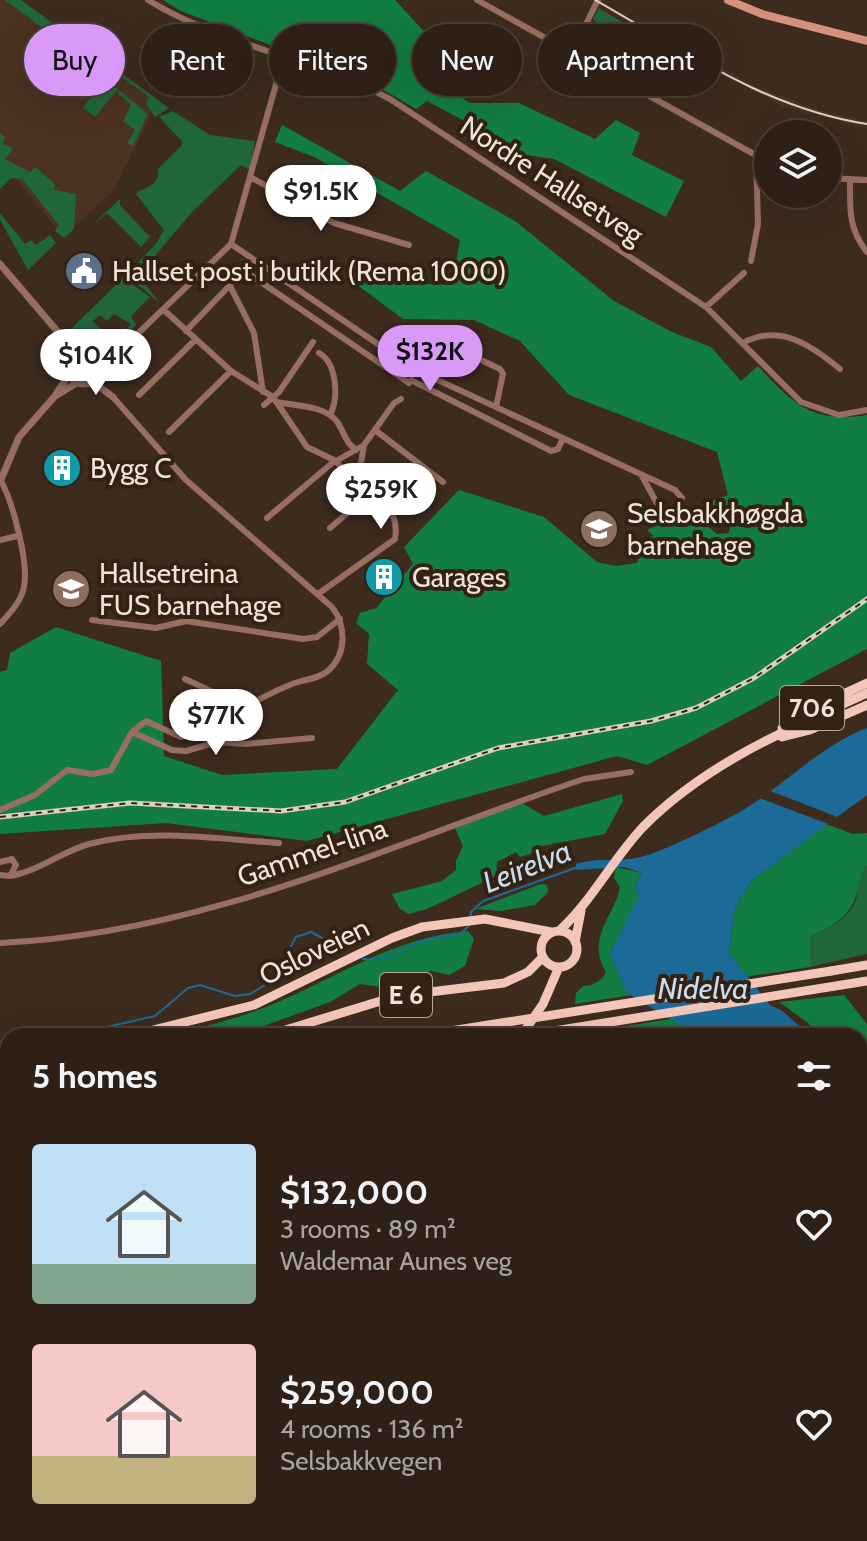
<!DOCTYPE html>
<meta charset="utf-8">
<style>
body{margin:0;font-family:Cabin,sans-serif;background:#36281f;color:#f1f3f6;height:100vh;display:flex;flex-direction:column;font-size:30px;white-space:nowrap}
*{box-sizing:border-box;margin:0}
p{font-size:26px;color:#a7a3a1}
.icon{flex:none;width:44px;height:44px;fill:none;stroke:currentColor;stroke-width:2;stroke-linecap:round;stroke-linejoin:round}
.map{position:relative;flex:1;overflow:hidden}
.drawer{position:absolute;left:0px;top:1028px;width:868px;height:514px;display:flex;flex-direction:column;background:#2e2016;border-radius:24px 24px 0 0;box-shadow:0 8px 32px #0002,0 0 0 2px #493e35}
.drawer>*{flex:none}
.guide{position:absolute;left:24px;top:24px;width:820px;height:72px;display:flex;gap:16px}
.controls{position:absolute;left:754px;top:120px;display:grid;gap:16px}
.controls a{display:grid;place-items:center;width:88px;height:88px;border-radius:50%;background:#2e2016;box-shadow:0 8px 32px #0002,0 0 0 2px #493e35;font-size:40px}
.price{position:absolute;translate:-50% -68px;padding:0 18px;border-radius:28px;background:#fff;color:#222;font-size:26px;line-height:52px;filter:drop-shadow(0 2px 4px #0008)}
.price::after{content:'';position:absolute;left:50%;top:48px;width:24px;height:18px;margin-left:-12px;background:inherit;clip-path:polygon(0 0,100% 0,50% 100%)}
.price.selected{background:#d99af7;color:#111}
ul{padding:0;list-style:none}
li{display:flex;align-items:center;gap:24px;height:200px;padding:0 32px}
li span{display:grid;place-items:center;flex:none;width:224px;height:160px;border-radius:8px;color:#555}
li>.icon{margin-inline-start:auto}
span .icon{width:96px;height:96px;fill:#fffc;stroke-width:1}
li b{font-size:34px}
h2{display:flex;justify-content:space-between;align-items:center;height:96px;padding:0 32px;font-size:34px}
.chip{padding:0 28px;border-radius:36px;background:#2e2016;box-shadow:0 8px 32px #0002,0 0 0 2px #493e35;font-size:28px;line-height:72px}
.chip.selected{background:#d99af7;color:#111}
.map>svg:first-child{display:block}
.built{fill:#4b3221}
.green{fill:#20663b}
.forest{fill:#127d43}
.water{fill:#1b6a97}
.pier{fill:#3d2b1e}
.lines{fill:none;stroke-linecap:round;stroke-linejoin:round}
.stream{stroke:#1b6a97;stroke-width:2}
.minor{stroke:#986e62;stroke-width:6}
.tertiary{stroke:#986e62;stroke-width:7}
.secondary{stroke:#d4917d;stroke-width:8}
.trunk{stroke:#f4c6b9;stroke-width:9}
.tram{stroke:#dccfc6;stroke-width:2}
.rail-casing{stroke:#dccfc6;stroke-width:5}
.rail{stroke:#332114;stroke-width:2;stroke-dasharray:6;stroke-linecap:butt}
.trunk-bridge{stroke:#f4c6b9;stroke-width:9}
.labels{text-anchor:middle;stroke-width:8;stroke-linejoin:round;paint-order:stroke}
.shield{fill:#332114;stroke:#b7a99f;stroke-width:2}
.shield-label{font-size:26px;font-weight:bold;fill:#f0e3db}
.street-label{font-size:28px;fill:#f0e3db;stroke:#332114}
.poi-label{font-size:28px;fill:#f0e3db;stroke:#332114;text-anchor:start}
.water-label{font-size:30px;font-style:italic;fill:#c8dded;stroke:#332114}
</style>
<div class="map">
<svg width="867" height="1541" viewBox="0 0 867 1541">
<rect width="100%" height="100%" fill="#3d2b1e"/>
<!-- built -->
<path class="built" d="M0 0H21L158 100 115 189 63 237 13 175 0 176Z
M589 0H598L757 87 822 111 867 121V128L782 106Z
M860 1402 867 1405V1541H754L752 1534H860Z"/>
<!-- green -->
<path class="green" d="M5 0H21L169 108 155 117 146 103 149 97 48 24 44 29Z
M599 8 629 26 624 37 629 29 657 43 644 57 640 55 628 75 630 81 621 76 622 67 610 44 607 48 620 70 617 74 581 53 591 23 593 29 597 23 593 19Z
M80 62 89 68 86 72 118 89 95 117 83 108 99 86 72 71Z
M119 90 148 114 133 146 127 143 135 130 123 121 131 105 118 93Z
M173 111 210 135 255 141 250 170 241 165 192 212 138 276 160 303 126 275 155 245 164 230 136 194C145 186 160 187 158 169L182 145V141L159 117Z
M0 133 5 137 3 144 13 148 5 159 30 172 35 167 55 184 54 189 40 187 76 194 74 229 64 238 55 231 59 225 22 179 11 178 0 189Z
M120 199V205L150 237 141 247 107 213 91 226Z
M0 213 25 244 31 240 36 245 50 235 56 243 28 270 0 220Z
M123 278 150 297 131 316 136 325 129 333 125 331 131 324 114 314 107 321 100 315 93 321 113 342 123 337 111 346 72 328Z
M867 866V954L810 967V937C829 928 852 918 857 896 859 885 859 874 867 866Z
M472 1534H740L741 1541H468Z"/>
<!-- forest -->
<path class="forest" d="M163 0H395L431 39 448 89 470 103H519L595 139 616 120 640 133 632 155 684 181 666 217 554 159 521 154 487 136 477 121 472 125 427 101 416 109 375 85 181 11Z
M282 125 400 191 426 171 515 221 614 301 672 332 711 347 741 381 758 366C793 404 812 424 867 415V649L647 765 617 756 307 841 166 823 0 834V672L7 670 10 653 56 627 161 661 164 756 222 775 337 769 398 690 367 664 369 634 356 623 360 613 376 608 413 564 404 547 459 490 544 517 597 562 616 566 637 563 642 546 634 541 654 536 647 530 659 524 682 525 695 516 717 534 729 533 731 520 696 507 728 495 717 452 569 395 520 341 474 320 403 319 352 281 452 285 460 240 314 157 275 142Z
M622 794 623 801 605 834 536 847 530 854 520 857 516 852 497 862 496 876 427 909 409 914 400 909 392 894 442 881 456 870V861L463 846 455 828 522 803 544 816Z
M826 824 853 834 867 833V866C861 872 860 880 858 889 852 917 834 925 810 937V967L745 977 729 953 735 908 751 881Z
M616 867 642 873 635 886 640 896 610 953 626 991 632 995 575 1004 576 993 583 986C592 987 603 980 606 972 586 938 613 918 620 888L614 877Z
M541 884 547 885 548 892 535 905 500 911 475 909Z
M468 931 474 939 465 966 449 975 431 971 382 987 360 984 330 1002 236 1036H165C204 1027 241 1018 278 1002 343 974 396 937 468 931Z
M844 995 867 1024V1169L860 1147V1036H818L808 1023 779 1002Z
M671 1019 698 1036 581 1033Z
M867 1220V1403L860 1400V1229Z
M0 1383H7L8 1390V1480L0 1490Z"/>
<!-- water -->
<path class="water" d="M867 728V795L751 881 735 908 729 953 771 1006 781 1010 811 1036H698L626 992 610 953 639 896 635 886 642 873 624 867 576 870V864C597 857 616 862 637 858 661 853 721 823 743 810 786 784 820 746 867 728Z
M8 1257V1380H0V1266Z
M8 1486V1534H82L67 1541H0V1494Z"/>
<!-- pier -->
<path class="pier" d="M766 789 768 790 840 818 831 825 757 797Z"/>
<g class="lines">
<!-- stream -->
<path class="stream" d="M470 919 471 912 483 901 578 867
M363 959C396 961 401 948 429 939 443 935 460 939 469 925
M67 1036 155 1016 188 988 200 985 235 996 250 994 273 980 296 937 311 932 345 950
M0 1051 8 1050
M860 1372 862 1378 867 1377"/>
<!-- minor -->
<path class="minor" d="M148 0C223 46 313 58 390 99L706 307 801 402 839 415 867 410
M477 0 768 162
M572 52 598 0
M252 178 334 223 409 245
M828 178 867 180
M850 179C850 208 848 229 867 252
M231 244 416 370 675 490 682 498 679 508 670 514 660 509 642 476
M751 261 758 224 756 156
M246 272 409 383
M231 288 254 333 263 392
M706 307 744 273
M164 310 231 371 273 397 307 447 336 461 365 498C387 502 399 515 395 539L318 594
M186 331 253 261
M743 343C779 323 811 345 840 369
M319 353C337 363 339 398 330 415
M99 355 122 348
M103 367 231 244 284 56
M432 378 452 350 458 349 500 369 503 374 496 407
M411 380 551 451 558 449 563 438
M139 395 195 340
M276 402C296 406 326 405 338 423 345 434 345 442 356 450
M264 405 279 392 313 342
M375 430 443 482
M169 432 231 371
M357 487 364 445
M267 518 331 464 364 445 394 403 401 399
M330 528 365 498
M0 540 17 536
M92 620 156 628 186 621 303 639 317 637 340 619
M0 624C10 613 21 602 24 587 29 563 13 503 1 481
M185 679 245 707
M132 732 172 750 186 751 217 742 246 744 312 738
M0 810 35 795 67 770 93 774 111 770 132 732 146 721 181 737C221 726 255 697 295 683 306 679 319 679 329 670 347 653 346 625 332 607L186 480 113 397
M0 862 12 859 16 865 10 876 0 875
M10 876C39 871 61 852 89 844 151 828 216 839 279 843
M0 943C206 934 392 843 584 779L631 772
M316 1534 328 1541
M406 1534 409 1541
M428 1541 432 1534"/>
<!-- tertiary -->
<path class="tertiary" d="M0 264 58 332 79 349
M59 334 70 356
M67 366a18 18 0 1 1 36 0a18 18 0 1 1-36 0Z
M93 382 113 397
M57 395 78 382
M0 482 19 437 55 396 69 374"/>
<!-- secondary -->
<path class="secondary" d="M728 0 762 14 867 41"/>
<!-- trunk -->
<path class="trunk" d="M782 728 802 713 867 683
M782 737 810 730 867 705
M559 931C592 901 612 860 643 827 705 764 788 729 867 693
M541 949a18 18 0 1 1 36 0a18 18 0 1 1-36 0Z
M575 942 581 911
M831 971 867 965
M129 1036 254 1005 392 938 422 927 485 919 551 932
M266 1036 397 996 504 983 528 972 543 957
M419 1036 438 1033
M521 1036 543 1004 559 967
M523 1036 867 981
M0 1065 8 1063
M0 1139 8 1136
M0 1156 8 1153"/>
<!-- tram -->
<path class="tram" d="M595 0C682 49 766 109 867 124"/>
<defs>
<path id="rail" d="M0 817 130 803 281 811 345 802 498 748 651 721 696 708 754 678 867 599"/>
</defs>
<!-- rail casing -->
<use href="#rail" class="rail-casing"/>
<!-- rail -->
<use href="#rail" class="rail"/>
<!-- trunk-bridge -->
<path class="trunk-bridge" d="M438 1033 831 971"/>
</g>
<!-- icons -->
<defs>
<symbol id="civic-disc" viewBox="-11 -11 22 22"><circle r="9.5" fill="#5c6f8a" stroke="#332114"/><path d="M-.6-6.5H3V-4.5H.6V-3L4-1V1h2V6H-6V1h2V-1L-.6-3ZM-1.2 2.5V6h2.4V2.5Z" fill="#fff"/></symbol>
<symbol id="building-disc" viewBox="-11 -11 22 22"><circle r="9.5" fill="#0f9aa8" stroke="#332114"/><path d="M-4-6H4V6H1V3H-1V6H-4ZM-2.5-4.3h1.7v1.8h-1.7ZM.8-4.3h1.7v1.8H.8ZM-2.5-1h1.7V.8h-1.7ZM.8-1h1.7V.8H.8Z" fill="#fff"/></symbol>
<symbol id="school-disc" viewBox="-11 -11 22 22"><circle r="9.5" fill="#8d6e63" stroke="#332114"/><path d="M0-5L7-2L0 1L-7-2ZM-4 1L0 2.5L4 1V4Q0 6-4 4Z" fill="#fff"/></symbol>
</defs>
<g fill-rule="evenodd">
<use href="#civic-disc" x="62" y="249" width="44" height="44"/>
<use href="#building-disc" x="40" y="446" width="44" height="44"/>
<use href="#school-disc" x="577" y="507" width="44" height="44"/>
<use href="#building-disc" x="362" y="555" width="44" height="44"/>
<use href="#school-disc" x="49" y="567" width="44" height="44"/>
</g>
<g class="labels">
<!-- shield labels -->
<g class="shield">
<rect x="780" y="686" width="64" height="44" rx="6"/>
<rect x="380" y="973" width="52" height="44" rx="6"/>
</g>
<g class="shield-label">
<text x="812" y="717">706</text>
<text x="406" y="1004">E 6</text>
</g>
<!-- street labels -->
<g class="street-label">
<text transform="translate(552 180) rotate(33)" y="10">Nordre Hallsetveg</text>
<text transform="translate(312 852) rotate(-19)" y="10">Gammel-lina</text>
<text transform="translate(314 951) rotate(-26)" y="10">Osloveien</text>
</g>
<!-- poi labels -->
<g class="poi-label">
<text x="112" y="281">Hallset post i butikk (Rema 1000)</text>
<text x="90" y="478">Bygg C</text>
<text x="627" y="523">Selsbakkhøgda<tspan x="627" dy="32">barnehage</tspan></text>
<text x="99" y="583">Hallsetreina<tspan x="99" dy="32">FUS barnehage</tspan></text>
<text x="412" y="587">Garages</text>
</g>
<!-- water labels -->
<g class="water-label">
<text transform="translate(527 867) rotate(-22)" y="10">Leirelva</text>
<text x="703" y="999">Nidelva</text>
</g>
</g>
</svg>
<div class="controls">
<a><svg class="icon" aria-label="layers" viewBox="0 0 24 24"><path d="M12 4l9 5-9 5-9-5zM3 14l9 5 9-5"/></svg></a>
</div>
<b class="price" style="left:321px;top:233px">$91.5K</b>
<b class="price selected" style="left:430px;top:393px">$132K</b>
<b class="price" style="left:96px;top:397px">$104K</b>
<b class="price" style="left:381px;top:531px">$259K</b>
<b class="price" style="left:216px;top:757px">$77K</b>
<div class="guide">
<a class="chip selected">Buy</a>
<a class="chip">Rent</a>
<a class="chip">Filters</a>
<a class="chip">New</a>
<a class="chip">Apartment</a>
</div>
<section class="drawer">
<h2>5 homes<svg class="icon" aria-label="filters" viewBox="0 0 24 24"><path d="M4 7h16M4 17h16"/><circle cx="9" cy="7" r="2"/><circle cx="15" cy="17" r="2"/></svg></h2>
<ul>
<li><span style="background:linear-gradient(#bfe0f5 75%,#7fa58c 0)"><svg class="icon" aria-label="home" viewBox="0 0 24 24"><path d="M3 11l9-7 9 7M6 9v11h12V9"/></svg></span><div><b>$132,000</b><p>3 rooms · 89 m²</p><p>Waldemar Aunes veg</p></div><svg class="icon" aria-label="heart" viewBox="0 0 24 24"><path d="M12 20l-8-8c-3-5 5-10 8-4 3-6 11-1 8 4z"/></svg></li>
<li><span style="background:linear-gradient(#f6c9c9 70%,#c2b280 0)"><svg class="icon" aria-label="home" viewBox="0 0 24 24"><path d="M3 11l9-7 9 7M6 9v11h12V9"/></svg></span><div><b>$259,000</b><p>4 rooms · 136 m²</p><p>Selsbakkvegen</p></div><svg class="icon" aria-label="heart" viewBox="0 0 24 24"><path d="M12 20l-8-8c-3-5 5-10 8-4 3-6 11-1 8 4z"/></svg></li>
</ul>
</section>
</div>
